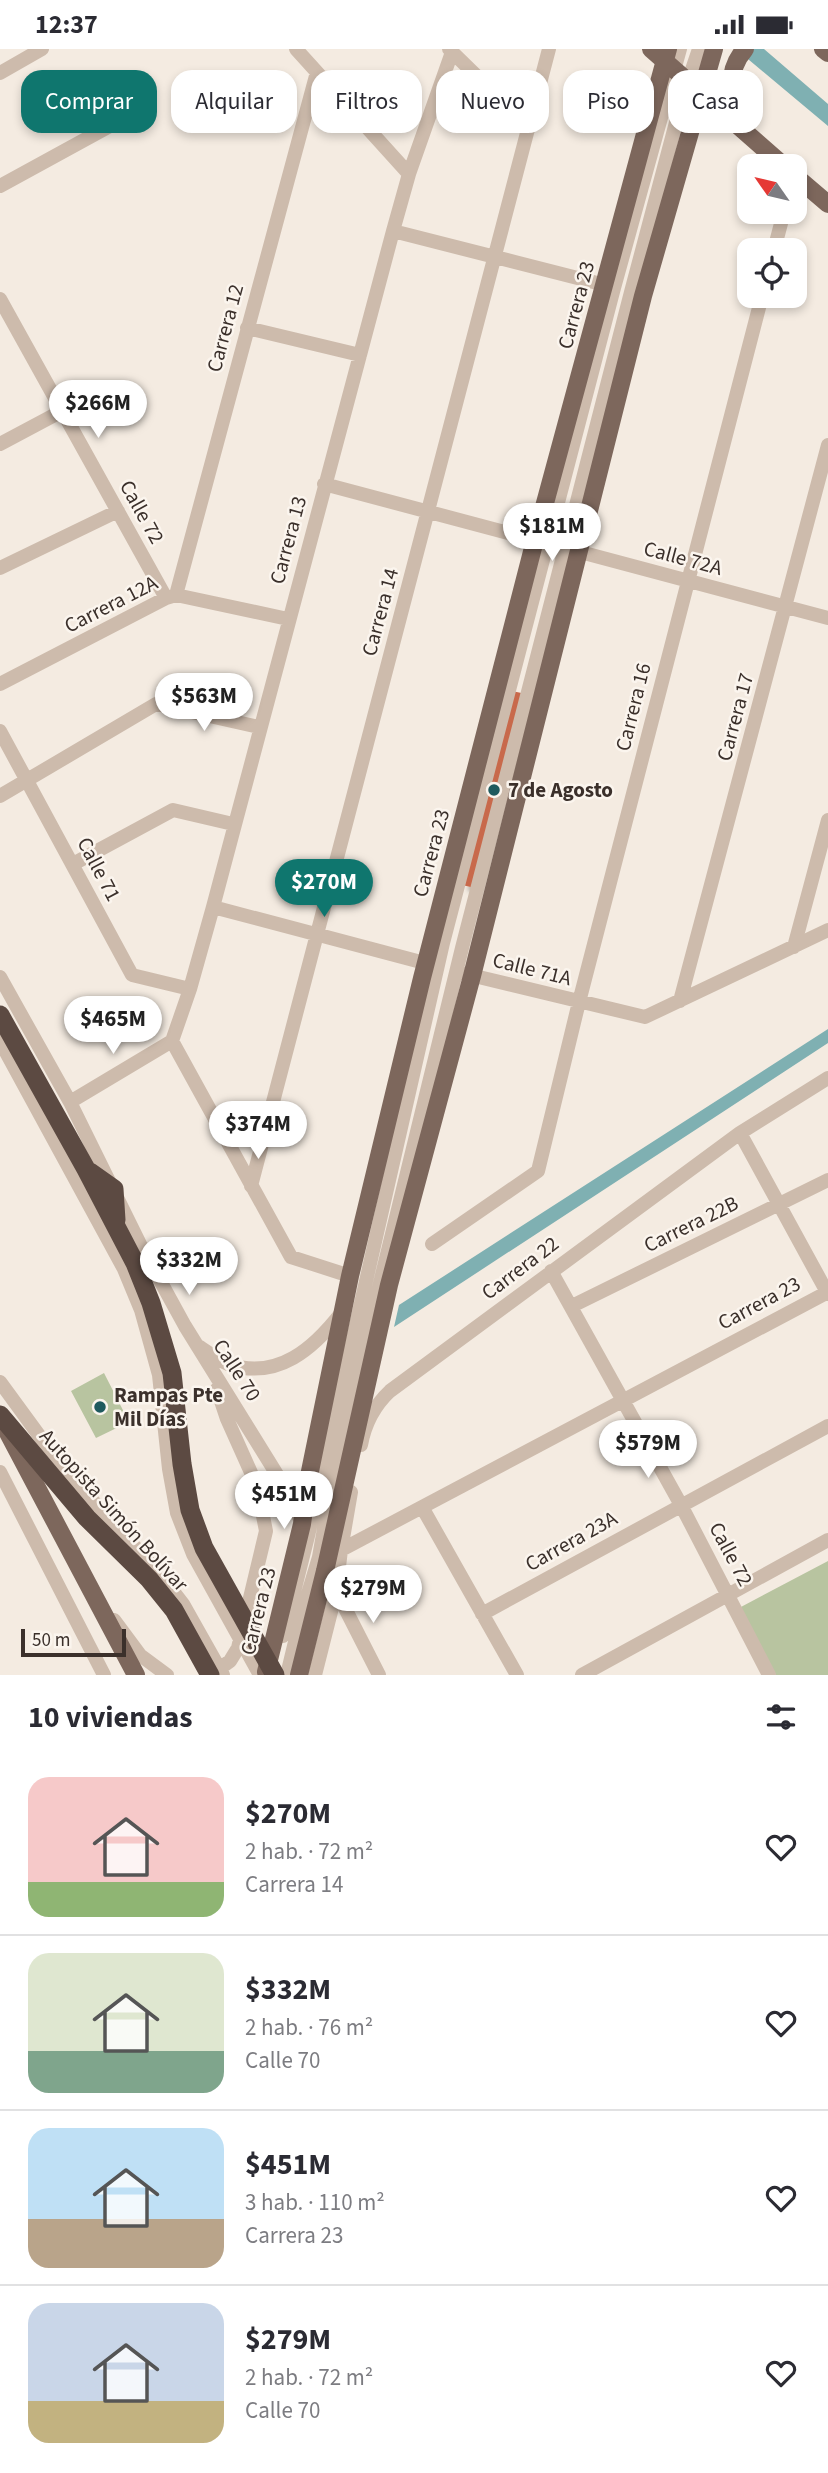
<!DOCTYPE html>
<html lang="es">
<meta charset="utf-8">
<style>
body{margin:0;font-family:"Source Sans 3",sans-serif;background:#f7f7f7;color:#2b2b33;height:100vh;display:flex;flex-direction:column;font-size:26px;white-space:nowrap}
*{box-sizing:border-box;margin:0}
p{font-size:23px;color:#7c7c81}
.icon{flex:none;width:38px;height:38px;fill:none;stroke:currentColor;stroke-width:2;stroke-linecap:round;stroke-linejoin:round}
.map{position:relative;height:1626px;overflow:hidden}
.sheet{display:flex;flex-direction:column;background:#fff;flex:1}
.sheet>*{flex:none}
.guide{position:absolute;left:21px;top:21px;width:788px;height:63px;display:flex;gap:14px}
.needle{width:46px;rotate:304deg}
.controls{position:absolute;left:737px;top:105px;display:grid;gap:14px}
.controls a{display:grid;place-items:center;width:70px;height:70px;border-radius:14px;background:#fff;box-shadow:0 4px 10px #0003;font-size:35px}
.scale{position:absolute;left:21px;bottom:18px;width:105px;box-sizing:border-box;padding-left:7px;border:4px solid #3b302b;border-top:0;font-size:19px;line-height:24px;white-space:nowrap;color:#3b302b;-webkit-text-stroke:5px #fbf5ee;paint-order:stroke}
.price{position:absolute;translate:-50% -60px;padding:0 16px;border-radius:24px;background:#fff;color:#222;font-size:23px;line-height:46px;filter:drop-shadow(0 2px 4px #0008)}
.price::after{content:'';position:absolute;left:50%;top:42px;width:21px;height:16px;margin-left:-10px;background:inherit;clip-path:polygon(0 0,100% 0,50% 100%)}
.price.selected{background:#0f766e;color:#fff}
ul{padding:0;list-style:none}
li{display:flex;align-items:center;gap:21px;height:175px;padding:0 28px}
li+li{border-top:2px solid #e1e1e2}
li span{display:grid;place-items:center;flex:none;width:196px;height:140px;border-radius:21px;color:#555}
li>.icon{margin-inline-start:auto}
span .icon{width:84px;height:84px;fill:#fffc;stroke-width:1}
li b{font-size:30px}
h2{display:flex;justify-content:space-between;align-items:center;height:84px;padding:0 28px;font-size:30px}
.pill{padding:0 24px;border-radius:21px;background:#fff;box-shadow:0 4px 10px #0003;font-size:24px;line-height:63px}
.pill.selected{background:#0f766e;color:#fff}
.status{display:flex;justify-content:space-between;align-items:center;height:49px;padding:0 35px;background:#fff;direction:ltr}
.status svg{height:19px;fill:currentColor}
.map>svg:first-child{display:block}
.green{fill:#b8c4a0}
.water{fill:#7fb0b2}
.building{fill:#c8694b;filter:url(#shadow)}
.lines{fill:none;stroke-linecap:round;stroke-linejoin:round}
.minor{stroke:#cdbbac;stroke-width:14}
.major{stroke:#7d675c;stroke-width:18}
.highway{stroke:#5c4a42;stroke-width:19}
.poi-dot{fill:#1f5a5e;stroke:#fbf5ee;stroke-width:2.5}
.labels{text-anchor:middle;stroke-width:5;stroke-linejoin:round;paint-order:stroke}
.street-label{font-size:21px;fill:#3b302b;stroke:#fbf5ee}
.poi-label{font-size:21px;font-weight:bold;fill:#3b302b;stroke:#fbf5ee;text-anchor:start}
</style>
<div class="status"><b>12:37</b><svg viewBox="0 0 49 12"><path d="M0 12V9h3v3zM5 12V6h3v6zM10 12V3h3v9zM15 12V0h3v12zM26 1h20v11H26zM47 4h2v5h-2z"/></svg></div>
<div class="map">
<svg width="828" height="1626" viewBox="0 0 828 1626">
<defs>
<filter id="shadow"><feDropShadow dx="5.5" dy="5.5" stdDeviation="2" flood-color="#0004"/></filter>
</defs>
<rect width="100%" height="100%" fill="#f4ebe1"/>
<!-- green -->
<path class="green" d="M104 1324 129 1373 96 1389 71 1342Z
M828 1512V1626H776L739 1559Z"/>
<!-- water -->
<path class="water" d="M736 0H764L828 55V77Z
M828 980V994L394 1278 399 1256Z"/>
<!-- building -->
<path class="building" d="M512 642 526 645 475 839 462 836Z"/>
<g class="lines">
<!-- minor -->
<path class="minor" d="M296 0 409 125
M449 0 528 77
M0 24 42 0
M0 137 139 61
M393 182 605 236
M774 201 784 163
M0 250 166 549
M247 279 360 306
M0 395 62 362
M324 435 542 493
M569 500 828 569
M0 519 118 462
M176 546 317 23
M0 635 166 549 176 546 288 570
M0 682 132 926 190 940
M0 747 156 655 259 678
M73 815 173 761 233 775
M213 858 436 917
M794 898 828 771
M462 924 645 968 828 881
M0 928 70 1053 140 1195 185 1277 281 1432 304 1478
M680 952 828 396
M0 992 124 1220 141 1261 159 1326 169 1420 177 1464 193 1505 260 1626
M172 992 190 940 213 858 393 182 409 125 452 3
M172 992 291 1208 350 1227
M70 1053 172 992
M740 1084 828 1245
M251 1137 549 0
M432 1195 538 1122 579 953 762 247
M551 1222 681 1456 769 1626
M572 1257 828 1131
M200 1298C209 1304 218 1311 228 1315 278 1332 314 1299 342 1263
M0 1333 49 1400 100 1460 159 1524 183 1555 223 1626
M361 1396C365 1374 374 1357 390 1342L740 1084 828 1029
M0 1423 104 1626
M422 1458 517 1626
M329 1507 341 1501 351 1443
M324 1518 379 1626
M482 1565 828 1377
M114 1571 140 1606 167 1626
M283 1587 308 1487 443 894 614 239 680 0
M212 1625 230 1612 238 1599 266 1482 257 1437 227 1370 217 1340
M287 1626 301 1568 319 1508 330 1446 380 1234 462 899 631 243 683 47 699 0
M315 1626 336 1543 341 1501 828 1243
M582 1626 828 1491"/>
<!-- major -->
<path class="major" d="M651 0 784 117
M823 0 828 4
M744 78C731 52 724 24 745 0
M794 126 828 155
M7 1382 136 1626
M266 1623 302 1475 308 1432 350 1227 422 929 535 491 668 0
M299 1626 325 1522 389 1236 472 927 643 247 714 0"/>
<!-- highway -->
<path class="highway" d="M0 966 86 1120 135 1214 151 1254 172 1324 182 1415 190 1461 204 1499 275 1626
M90 1123 114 1140 116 1171
M0 1366 87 1469 149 1530 174 1561 210 1626"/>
</g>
<!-- markers -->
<g class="poi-dot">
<circle cx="494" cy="741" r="7"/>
<circle cx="100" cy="1358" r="7"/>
</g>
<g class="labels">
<!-- street labels -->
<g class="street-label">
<text transform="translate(576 256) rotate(-75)" y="7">Carrera 23</text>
<text transform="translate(225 279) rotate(-75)" y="7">Carrera 12</text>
<text transform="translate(142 463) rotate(61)" y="7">Calle 72</text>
<text transform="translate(288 491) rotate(-75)" y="7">Carrera 13</text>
<text transform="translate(683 509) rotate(15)" y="7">Calle 72A</text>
<text transform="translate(111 555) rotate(-27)" y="7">Carrera 12A</text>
<text transform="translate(380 563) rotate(-75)" y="7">Carrera 14</text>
<text transform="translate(633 658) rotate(-76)" y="7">Carrera 16</text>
<text transform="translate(735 668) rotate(-75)" y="7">Carrera 17</text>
<text transform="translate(431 804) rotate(-75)" y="7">Carrera 23</text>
<text transform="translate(99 820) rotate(62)" y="7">Calle 71</text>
<text transform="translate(532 920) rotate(14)" y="7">Calle 71A</text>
<text transform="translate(691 1175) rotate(-26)" y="7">Carrera 22B</text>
<text transform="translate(520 1219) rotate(-37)" y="7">Carrera 22</text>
<text transform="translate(759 1254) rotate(-28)" y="7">Carrera 23</text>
<text transform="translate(237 1321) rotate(57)" y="7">Calle 70</text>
<text transform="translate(114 1461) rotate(48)" y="7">Autopista Simón Bolívar</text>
<text transform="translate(571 1492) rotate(-29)" y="7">Carrera 23A</text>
<text transform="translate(731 1505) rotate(62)" y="7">Calle 72</text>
<text transform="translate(258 1562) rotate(-76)" y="7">Carrera 23</text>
</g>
<!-- poi labels -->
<g class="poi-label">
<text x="508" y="748">7 de Agosto</text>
<text x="114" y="1353">Rampas Pte<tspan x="114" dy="24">Mil Días</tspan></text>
</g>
</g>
</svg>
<div class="controls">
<a><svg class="needle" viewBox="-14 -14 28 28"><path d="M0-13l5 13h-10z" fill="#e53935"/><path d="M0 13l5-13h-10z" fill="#7c7c81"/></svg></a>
<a><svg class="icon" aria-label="locate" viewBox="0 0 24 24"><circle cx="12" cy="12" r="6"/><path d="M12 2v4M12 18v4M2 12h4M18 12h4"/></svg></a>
</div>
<div class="scale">50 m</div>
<b class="price" style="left:98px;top:391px">$266M</b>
<b class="price" style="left:552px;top:514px">$181M</b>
<b class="price" style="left:204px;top:684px">$563M</b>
<b class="price selected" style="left:324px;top:870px">$270M</b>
<b class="price" style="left:113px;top:1007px">$465M</b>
<b class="price" style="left:258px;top:1112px">$374M</b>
<b class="price" style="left:189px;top:1248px">$332M</b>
<b class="price" style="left:648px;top:1431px">$579M</b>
<b class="price" style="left:284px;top:1482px">$451M</b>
<b class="price" style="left:373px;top:1576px">$279M</b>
<div class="guide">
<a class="pill selected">Comprar</a>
<a class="pill">Alquilar</a>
<a class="pill">Filtros</a>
<a class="pill">Nuevo</a>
<a class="pill">Piso</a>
<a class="pill">Casa</a>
</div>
</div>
<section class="sheet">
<h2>10 viviendas<svg class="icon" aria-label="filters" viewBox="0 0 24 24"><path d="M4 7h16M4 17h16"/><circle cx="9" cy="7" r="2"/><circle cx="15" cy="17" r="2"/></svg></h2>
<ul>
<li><span style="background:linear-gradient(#f6c9c9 75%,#8fb573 0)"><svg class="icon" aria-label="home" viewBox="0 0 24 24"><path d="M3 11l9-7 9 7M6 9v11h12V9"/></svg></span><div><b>$270M</b><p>2 hab. · 72 m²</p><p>Carrera 14</p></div><svg class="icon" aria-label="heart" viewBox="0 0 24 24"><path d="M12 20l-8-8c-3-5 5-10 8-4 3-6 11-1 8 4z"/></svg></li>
<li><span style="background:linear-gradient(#dfe7d0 70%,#7fa58c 0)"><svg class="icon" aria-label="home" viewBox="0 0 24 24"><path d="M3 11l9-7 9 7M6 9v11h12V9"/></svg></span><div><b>$332M</b><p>2 hab. · 76 m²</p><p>Calle 70</p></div><svg class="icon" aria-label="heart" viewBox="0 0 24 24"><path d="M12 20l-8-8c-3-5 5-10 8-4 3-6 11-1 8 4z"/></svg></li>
<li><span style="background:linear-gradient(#bfe0f5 65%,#b9a48a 0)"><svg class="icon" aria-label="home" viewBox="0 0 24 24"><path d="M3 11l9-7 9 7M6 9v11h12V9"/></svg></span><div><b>$451M</b><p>3 hab. · 110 m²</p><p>Carrera 23</p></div><svg class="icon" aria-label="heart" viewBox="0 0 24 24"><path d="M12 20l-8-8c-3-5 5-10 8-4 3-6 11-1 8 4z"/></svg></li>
<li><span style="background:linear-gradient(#c9d6e8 70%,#c2b280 0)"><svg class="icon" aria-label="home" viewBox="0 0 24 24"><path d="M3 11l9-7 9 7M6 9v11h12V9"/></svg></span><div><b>$279M</b><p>2 hab. · 72 m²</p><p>Calle 70</p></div><svg class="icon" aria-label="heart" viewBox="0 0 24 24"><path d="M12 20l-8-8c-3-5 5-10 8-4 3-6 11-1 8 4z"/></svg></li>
</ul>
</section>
